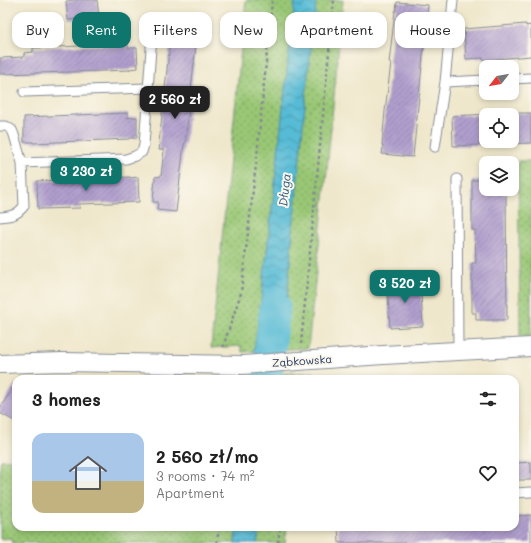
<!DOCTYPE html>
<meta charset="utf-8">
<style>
body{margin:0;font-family:Mali,sans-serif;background:#f6f6f6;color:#222;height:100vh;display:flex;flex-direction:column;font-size:15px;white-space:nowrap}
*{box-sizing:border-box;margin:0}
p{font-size:13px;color:#767676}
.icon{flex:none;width:22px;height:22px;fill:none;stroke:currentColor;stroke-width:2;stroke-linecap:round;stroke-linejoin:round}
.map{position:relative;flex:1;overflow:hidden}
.panel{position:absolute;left:12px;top:375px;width:507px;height:156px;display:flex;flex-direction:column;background:#fff;border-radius:12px;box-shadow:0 2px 6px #0003}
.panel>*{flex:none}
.hud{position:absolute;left:12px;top:12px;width:507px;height:36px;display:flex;gap:8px}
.needle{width:26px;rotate:239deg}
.controls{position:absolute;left:479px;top:60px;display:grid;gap:8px}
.controls a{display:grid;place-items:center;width:40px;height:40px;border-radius:8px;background:#fff;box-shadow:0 2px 6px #0003;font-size:20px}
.price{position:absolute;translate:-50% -34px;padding:0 9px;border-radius:8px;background:#0f766e;color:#fff;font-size:13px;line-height:26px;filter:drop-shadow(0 1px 2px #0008)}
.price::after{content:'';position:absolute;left:50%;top:24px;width:12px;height:9px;margin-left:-6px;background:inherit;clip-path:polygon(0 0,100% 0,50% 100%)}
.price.current{background:#222;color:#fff}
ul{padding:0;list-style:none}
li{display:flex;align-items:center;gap:12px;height:100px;padding:0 20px}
li span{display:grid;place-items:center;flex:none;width:112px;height:80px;border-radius:12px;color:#555}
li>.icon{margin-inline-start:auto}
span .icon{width:48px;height:48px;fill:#fffc;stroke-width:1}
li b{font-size:17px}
h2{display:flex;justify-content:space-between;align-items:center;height:48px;padding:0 20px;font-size:17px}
.chip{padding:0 14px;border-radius:12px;background:#fff;box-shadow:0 2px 6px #0003;font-size:14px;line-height:36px}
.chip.current{background:#0f766e;color:#fff}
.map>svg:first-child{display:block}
.grass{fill:url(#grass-dots);stroke:#5a7b6a}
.water{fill:url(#water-waves);stroke:#39759a}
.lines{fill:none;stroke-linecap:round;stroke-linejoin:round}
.river{stroke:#57bbd5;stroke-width:31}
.building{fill:url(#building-hatch);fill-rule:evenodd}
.service-casing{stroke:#858b94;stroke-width:11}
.minor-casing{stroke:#858b94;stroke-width:20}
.path{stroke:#858b94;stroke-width:2.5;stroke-dasharray:3 3;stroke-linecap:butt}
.service{stroke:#fff;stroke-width:9}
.minor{stroke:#fff;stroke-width:18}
.labels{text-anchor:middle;stroke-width:4;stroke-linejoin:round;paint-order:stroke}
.street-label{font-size:11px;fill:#1b2f5e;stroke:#fbf7ec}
.water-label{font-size:12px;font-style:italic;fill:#2d5982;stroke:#fbf7ec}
</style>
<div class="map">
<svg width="531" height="543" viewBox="0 0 531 543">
<defs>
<pattern id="grass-dots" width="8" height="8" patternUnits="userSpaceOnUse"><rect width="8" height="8" fill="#99c775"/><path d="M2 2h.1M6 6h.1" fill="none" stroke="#7ca263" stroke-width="1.8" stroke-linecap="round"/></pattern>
<pattern id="water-waves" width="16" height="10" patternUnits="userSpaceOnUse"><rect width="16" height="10" fill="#57bbd5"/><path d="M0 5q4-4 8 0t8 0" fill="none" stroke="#4798b0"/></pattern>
<pattern id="building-hatch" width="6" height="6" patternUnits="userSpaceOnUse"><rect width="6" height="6" fill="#b19fcd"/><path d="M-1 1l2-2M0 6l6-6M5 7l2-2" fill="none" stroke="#8f82aa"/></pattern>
</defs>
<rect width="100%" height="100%" fill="#fbf7ec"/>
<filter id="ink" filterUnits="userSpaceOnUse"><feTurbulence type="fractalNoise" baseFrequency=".025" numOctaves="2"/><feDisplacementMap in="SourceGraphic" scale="8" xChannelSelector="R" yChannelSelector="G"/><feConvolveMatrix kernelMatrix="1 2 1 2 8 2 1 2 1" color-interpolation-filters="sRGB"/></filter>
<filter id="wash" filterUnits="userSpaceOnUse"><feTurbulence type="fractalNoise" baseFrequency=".012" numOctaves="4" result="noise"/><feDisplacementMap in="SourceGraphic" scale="16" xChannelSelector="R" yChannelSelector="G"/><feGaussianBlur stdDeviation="0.9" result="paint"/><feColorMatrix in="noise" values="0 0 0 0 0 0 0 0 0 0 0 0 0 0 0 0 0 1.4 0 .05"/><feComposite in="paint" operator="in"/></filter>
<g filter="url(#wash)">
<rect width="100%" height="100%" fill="#efe7cb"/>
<!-- grass -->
<path class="grass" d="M246 0H343L327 170 308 348 242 352 241 346 211 348Z
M518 161H531V336L520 337Z
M314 372 312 379H280L281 373Z
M16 459V527H237L235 543H12L11 538 0 539V466L1 460Z
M260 527H287L285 543H257Z"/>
<!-- water -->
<path class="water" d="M295 0H316L315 18 309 63 292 240 283 350 254 351C271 234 281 117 295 0Z
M281 373 280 379H258V374Z
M237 527H260L257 543H235Z"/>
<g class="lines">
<!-- river -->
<path class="river" d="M267 379 275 307"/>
</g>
<g id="blocks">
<!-- building -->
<path class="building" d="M74 0H97L99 17 68 20 66 1Z
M397 2 428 5 413 157 382 154 383 146 382 145 385 111 391 63H389L395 11H396Z
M526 24V26L531 25V56L483 60V58L466 59 464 29Z
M172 34 193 36 192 45H196L185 144H184L176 212 157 210 158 202H153L155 177 161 176 164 150H159L160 143H159L170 42H171Z
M128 44V48H137L138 68 129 69 130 70 71 72 0 74V58L24 57V53L33 52V48Z
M128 113V118L137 117V138H129V139L33 143V142H24V117Z
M510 113H531V143L453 146 452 116ZM486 115H512V141H486Z
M130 177V178L138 177 139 202 79 204 80 208 38 209 37 181Z
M472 180H486V189H506L507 320H476V313H472V263H476L475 230H472Z
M420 279 423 326 390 328 387 281Z
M16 383V422L0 413V408Z
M531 462V480H515V463Z
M531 515V543H339L338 527H515V516Z"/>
</g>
</g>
<g filter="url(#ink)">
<use href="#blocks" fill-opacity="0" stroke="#858b94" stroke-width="1"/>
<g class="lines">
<defs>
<path id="service" d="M512 79 531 78
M445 82 486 80
M24 92 148 88
M0 126H6L12 130 14 135 22 163 24 206C16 216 11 216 0 217
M435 147 445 82 453 0
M22 163 126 159 135 156 142 152 144 145 152 35
M457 179 458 351
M515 493 531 492"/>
<path id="minor" d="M0 364 62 362 243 365 383 355 531 347"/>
</defs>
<!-- service casing -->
<use href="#service" class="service-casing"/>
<!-- minor casing -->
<use href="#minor" class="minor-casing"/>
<!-- path -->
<path class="path" d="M301 344 334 0
M223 347 241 293 257 156 272 0
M217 543 219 527
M278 543 280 527"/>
<!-- service -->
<use href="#service" class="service"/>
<!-- minor -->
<use href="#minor" class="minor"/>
</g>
</g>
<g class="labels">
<!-- street labels -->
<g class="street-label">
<text transform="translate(302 361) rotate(-4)" y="4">Ząbkowska</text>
</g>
<!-- water labels -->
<g class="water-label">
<text transform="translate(285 190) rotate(-84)" y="4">Długa</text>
</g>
</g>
</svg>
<div class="controls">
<a><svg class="needle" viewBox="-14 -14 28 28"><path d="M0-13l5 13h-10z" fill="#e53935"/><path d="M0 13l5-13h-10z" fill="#767676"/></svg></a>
<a><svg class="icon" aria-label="locate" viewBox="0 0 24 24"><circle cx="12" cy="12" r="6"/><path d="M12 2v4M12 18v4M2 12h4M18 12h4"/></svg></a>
<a><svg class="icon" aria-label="layers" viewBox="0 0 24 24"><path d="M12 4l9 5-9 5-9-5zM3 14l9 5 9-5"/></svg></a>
</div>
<b class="price current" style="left:175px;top:120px">2 560 zł</b>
<b class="price" style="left:86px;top:192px">3 230 zł</b>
<b class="price" style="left:405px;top:304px">3 520 zł</b>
<div class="hud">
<a class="chip">Buy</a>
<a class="chip current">Rent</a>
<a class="chip">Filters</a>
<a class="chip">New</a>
<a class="chip">Apartment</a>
<a class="chip">House</a>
</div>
<section class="panel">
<h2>3 homes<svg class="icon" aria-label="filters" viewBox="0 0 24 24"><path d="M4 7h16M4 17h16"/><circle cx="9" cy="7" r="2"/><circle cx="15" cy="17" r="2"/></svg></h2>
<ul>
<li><span style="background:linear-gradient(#a9c7e8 60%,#c2b280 0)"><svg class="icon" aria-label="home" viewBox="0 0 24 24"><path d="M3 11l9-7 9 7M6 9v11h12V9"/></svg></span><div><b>2 560 zł/mo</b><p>3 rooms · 74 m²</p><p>Apartment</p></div><svg class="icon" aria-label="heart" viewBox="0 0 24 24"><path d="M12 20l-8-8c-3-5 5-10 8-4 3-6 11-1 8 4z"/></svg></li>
</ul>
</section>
</div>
